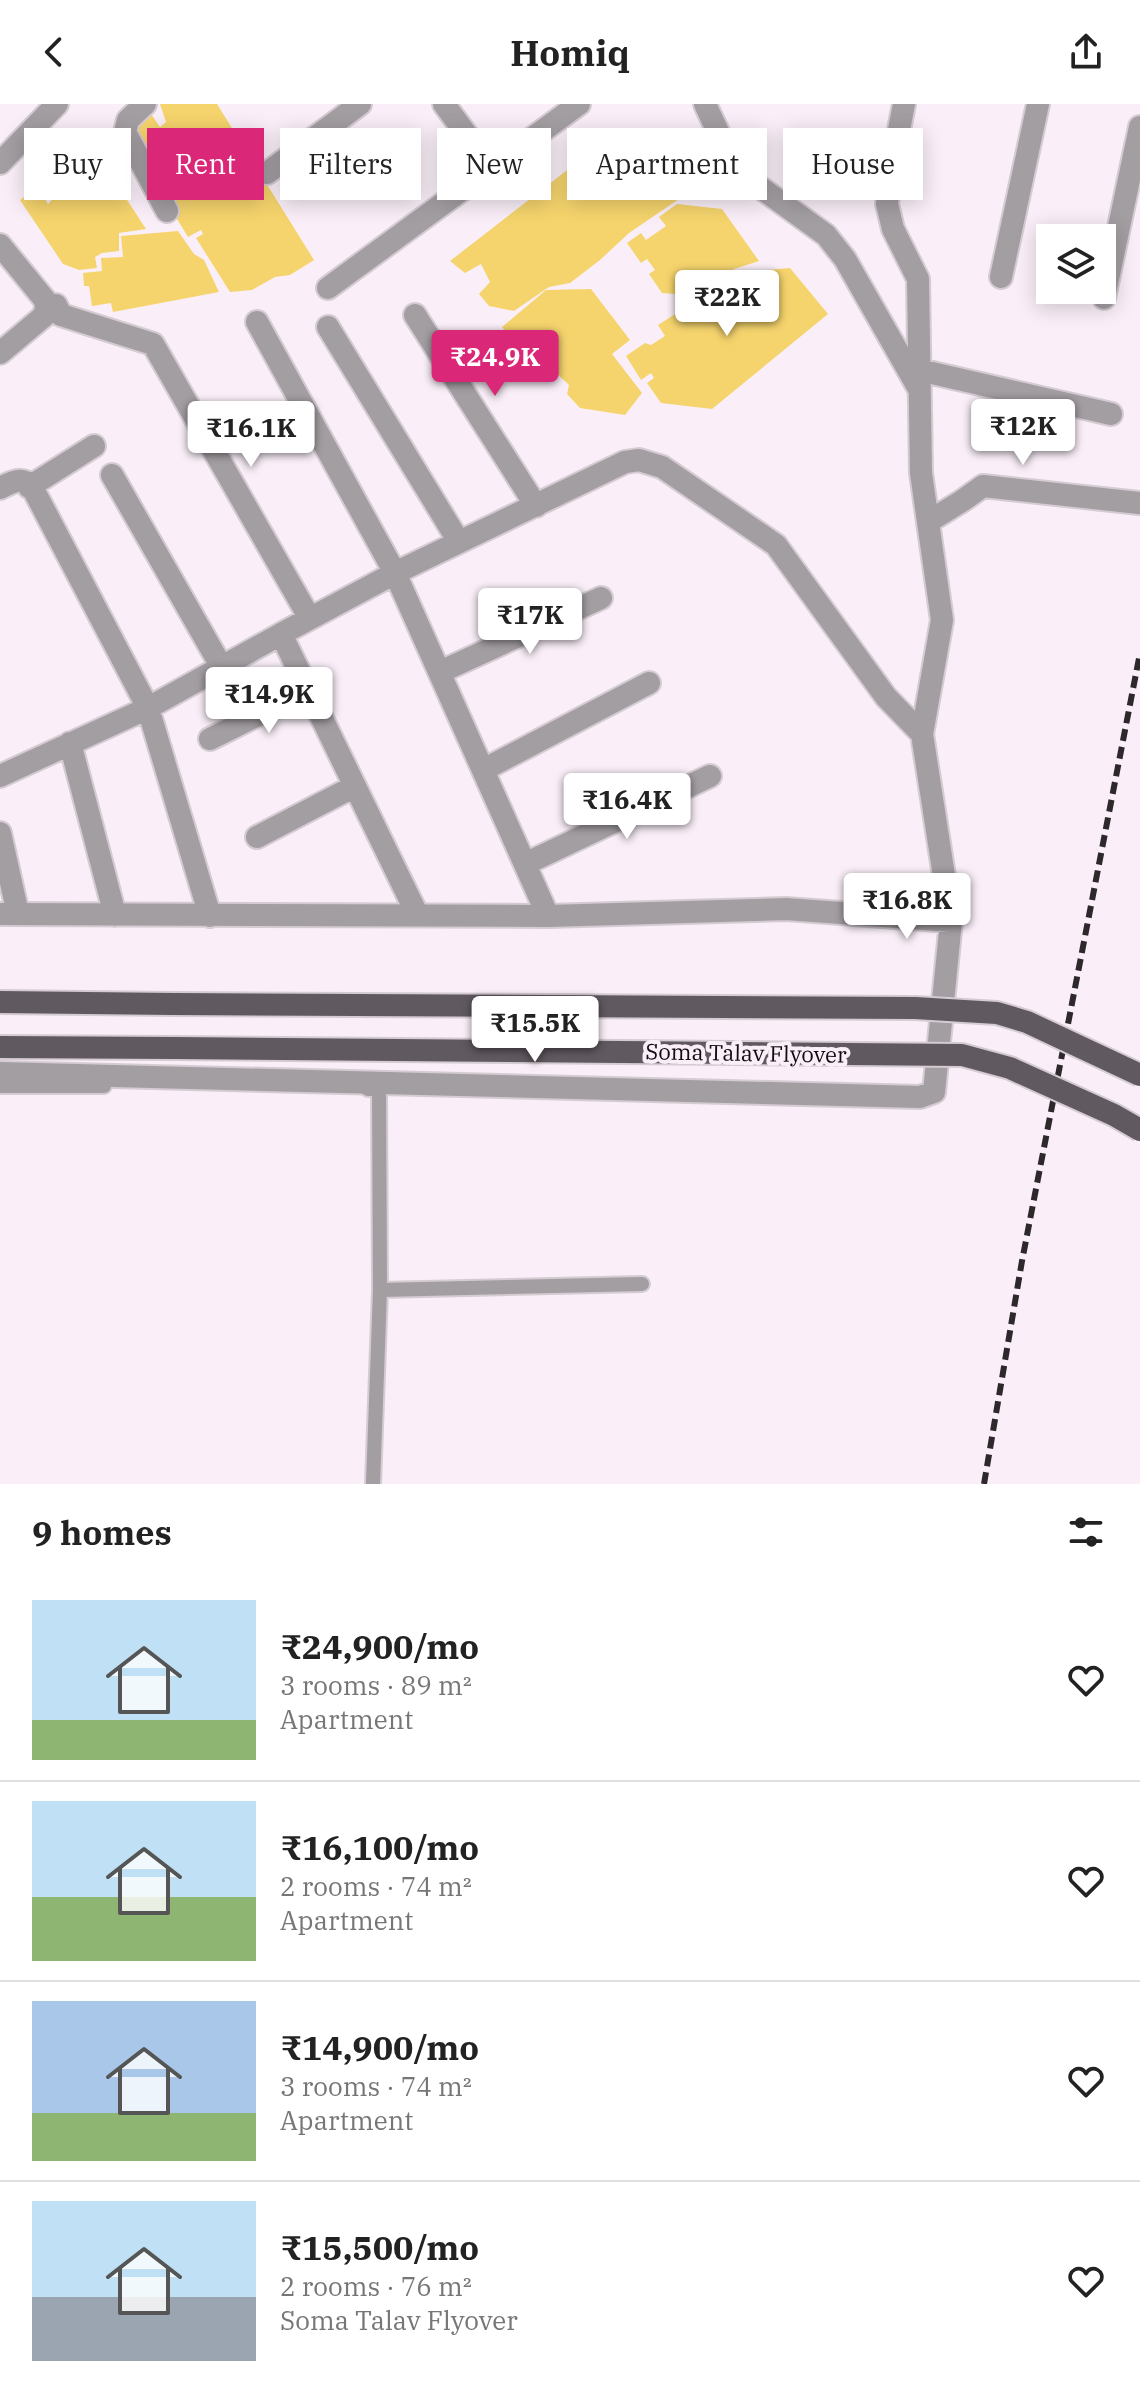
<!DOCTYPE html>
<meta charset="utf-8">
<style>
body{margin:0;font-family:"IBM Plex Serif",serif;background:#f2f2f2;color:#222;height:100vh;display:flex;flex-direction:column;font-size:30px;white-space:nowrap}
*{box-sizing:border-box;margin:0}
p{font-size:26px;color:#767676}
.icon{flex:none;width:44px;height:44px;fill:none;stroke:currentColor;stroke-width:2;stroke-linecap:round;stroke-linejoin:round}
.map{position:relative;height:1380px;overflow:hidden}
.details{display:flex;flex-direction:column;background:#fff;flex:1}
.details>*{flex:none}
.banner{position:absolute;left:24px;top:24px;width:1092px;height:72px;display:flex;gap:16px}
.tools{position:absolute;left:1036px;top:120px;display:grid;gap:16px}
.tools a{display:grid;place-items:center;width:80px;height:80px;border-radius:0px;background:#fff;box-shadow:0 4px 20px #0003;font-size:40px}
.price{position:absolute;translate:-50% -68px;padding:0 18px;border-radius:8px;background:#fff;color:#222;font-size:26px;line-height:52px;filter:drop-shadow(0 2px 4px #0008)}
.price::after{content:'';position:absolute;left:50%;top:48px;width:24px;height:18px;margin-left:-12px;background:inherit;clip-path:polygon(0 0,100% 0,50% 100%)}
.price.selected{background:#db2777;color:#fff}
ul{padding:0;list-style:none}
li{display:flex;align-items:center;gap:24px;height:200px;padding:0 32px}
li+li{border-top:2px solid #e0e0e0}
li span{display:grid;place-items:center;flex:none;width:224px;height:160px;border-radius:0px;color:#555}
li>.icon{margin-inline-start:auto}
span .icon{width:96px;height:96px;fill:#fffc;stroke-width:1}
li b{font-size:34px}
h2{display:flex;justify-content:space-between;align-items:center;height:96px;padding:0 32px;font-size:34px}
.tag{padding:0 28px;border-radius:0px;background:#fff;box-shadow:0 4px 20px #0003;font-size:28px;line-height:72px}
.tag.selected{background:#db2777;color:#fff}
header{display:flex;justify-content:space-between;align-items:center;height:104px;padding:0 32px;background:#fff;font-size:36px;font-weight:800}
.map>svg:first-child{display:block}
.building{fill:#f5d46d}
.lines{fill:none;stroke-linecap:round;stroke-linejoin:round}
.service-casing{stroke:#d5cbd3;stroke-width:18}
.minor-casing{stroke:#d5cbd3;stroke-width:26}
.primary-casing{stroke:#d5cbd3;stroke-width:26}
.service{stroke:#a39ea2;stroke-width:14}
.minor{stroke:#a39ea2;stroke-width:22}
.primary{stroke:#615960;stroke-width:22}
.rail{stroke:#2c282b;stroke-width:6;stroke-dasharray:12 6;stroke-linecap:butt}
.primary-bridge-casing{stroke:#d5cbd3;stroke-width:26;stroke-linecap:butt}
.primary-bridge{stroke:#615960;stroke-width:22}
.labels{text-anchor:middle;stroke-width:8;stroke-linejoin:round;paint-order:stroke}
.street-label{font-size:22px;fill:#100c0f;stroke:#faeff8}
</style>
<header><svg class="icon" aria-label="back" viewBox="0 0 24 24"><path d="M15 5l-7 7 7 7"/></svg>Homiq<svg class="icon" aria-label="share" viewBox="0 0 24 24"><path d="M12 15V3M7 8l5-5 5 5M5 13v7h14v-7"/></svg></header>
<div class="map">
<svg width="1140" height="1380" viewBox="0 0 1140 1380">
<rect width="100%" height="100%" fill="#faeff8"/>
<!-- building -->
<path class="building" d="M160 0H217L314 156 290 171 275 173 252 186 230 188 196 134 203 130 201 126 188 133 160 87 169 81 160 67 155 70 130 23 149 7 160 23 166 18Z
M663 31 701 80 629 129 600 156 570 179 549 183 514 207 489 202 479 190 490 178 481 160 465 169 450 157 611 32Z
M101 56 146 125 119 129V147L102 149 95 153 97 164 79 166 63 160 20 96 38 82 48 100 59 88 50 70 74 59Z
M677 100 722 105 759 157 734 165 696 192 662 189 649 170 655 166 647 155 641 159 627 139 641 129 646 136 666 122 659 113Z
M178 127 194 150 204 156 219 188 113 208 111 199 92 202 89 182H84L83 169 102 167 101 154 123 153 121 132Z
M790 164 828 210 712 305 661 299 647 279 654 274 651 269 641 276 626 252 645 239 651 241 665 232 658 221 705 191 709 198 722 190 719 179 736 169Z
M591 185 630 236 612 250 642 289 625 311 580 304 567 290 569 281 554 267 550 271 523 246 529 242 523 238 518 243 502 223 546 186Z"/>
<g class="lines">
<defs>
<path id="service" d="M0 982H104
M368 985H379L380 1186 373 1380
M380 1186 642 1180"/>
<path id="minor" d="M145 0 128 16 125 28 167 107
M444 0 491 64
M705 0 725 43 754 79 826 131 845 155 919 285
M0 59 57 0
M267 69 360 0
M0 141 45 196 46 204 44 212 0 249
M1001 173 1038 0
M328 184 579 0
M1104 194 1140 23
M56 201 61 211 153 240 309 513
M415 211 536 402
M257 218 395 469 548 812
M328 223 459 438
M919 266 1111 310
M112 371 221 562
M29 383 94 342
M0 384C12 378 19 373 31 381L148 604 210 812
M928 418 962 397 983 382 1139 399
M440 568 601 494
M210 635 308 586
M70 639 115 811
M483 666 649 579
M0 672 148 604 281 530
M0 729 18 810
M257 733 355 682
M525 760 710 672
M0 810 548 812 786 805 951 817 922 630 942 516 921 369 918 175 893 125 887 100 890 72 904 0
M417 810 281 530 395 469 625 358 639 356 662 363 776 441 886 593 922 630
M0 969 920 993 934 988 951 817"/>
<path id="primary" d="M0 898 173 900
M0 943 174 944"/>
</defs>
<!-- service casing -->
<use href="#service" class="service-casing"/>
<!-- minor casing -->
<use href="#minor" class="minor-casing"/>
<!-- primary casing -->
<use href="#primary" class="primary-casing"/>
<!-- service -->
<use href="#service" class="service"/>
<!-- minor -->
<use href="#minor" class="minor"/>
<!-- primary -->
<use href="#primary" class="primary"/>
<!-- rail -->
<path class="rail" d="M984 1380 1022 1157 1140 549"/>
<defs>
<path id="primary-bridge" d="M173 900 915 904 997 909 1027 918 1140 971
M174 944 962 951 1010 964 1114 1011 1140 1026"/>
</defs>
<!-- primary-bridge casing -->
<use href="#primary-bridge" class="primary-bridge-casing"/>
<!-- primary-bridge -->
<use href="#primary-bridge" class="primary-bridge"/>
</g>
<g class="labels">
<!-- street labels -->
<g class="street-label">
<text transform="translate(746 949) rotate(1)" y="8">Soma Talav Flyover</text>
</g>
</g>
</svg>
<div class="tools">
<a><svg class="icon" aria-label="layers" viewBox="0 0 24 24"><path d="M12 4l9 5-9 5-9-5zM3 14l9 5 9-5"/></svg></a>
</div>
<b class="price" style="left:727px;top:234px">₹22K</b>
<b class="price selected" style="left:495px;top:294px">₹24.9K</b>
<b class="price" style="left:1023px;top:363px">₹12K</b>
<b class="price" style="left:251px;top:365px">₹16.1K</b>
<b class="price" style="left:530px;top:552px">₹17K</b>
<b class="price" style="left:269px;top:631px">₹14.9K</b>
<b class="price" style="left:627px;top:737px">₹16.4K</b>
<b class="price" style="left:907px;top:837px">₹16.8K</b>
<b class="price" style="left:535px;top:960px">₹15.5K</b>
<div class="banner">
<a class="tag">Buy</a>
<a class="tag selected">Rent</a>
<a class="tag">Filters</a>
<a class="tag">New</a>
<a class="tag">Apartment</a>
<a class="tag">House</a>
</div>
</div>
<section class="details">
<h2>9 homes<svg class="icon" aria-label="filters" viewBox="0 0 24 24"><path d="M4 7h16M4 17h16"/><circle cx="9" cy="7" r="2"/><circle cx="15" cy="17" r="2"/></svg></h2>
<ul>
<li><span style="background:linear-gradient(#bfe0f5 75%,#8fb573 0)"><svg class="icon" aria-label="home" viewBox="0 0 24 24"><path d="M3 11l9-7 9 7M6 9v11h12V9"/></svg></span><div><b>₹24,900/mo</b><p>3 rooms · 89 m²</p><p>Apartment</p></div><svg class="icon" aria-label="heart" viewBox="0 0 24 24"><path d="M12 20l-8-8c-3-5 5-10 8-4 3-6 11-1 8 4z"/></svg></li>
<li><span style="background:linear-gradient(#bfe0f5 60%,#8fb573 0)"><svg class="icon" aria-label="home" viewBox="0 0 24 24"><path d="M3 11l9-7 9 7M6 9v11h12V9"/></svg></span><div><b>₹16,100/mo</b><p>2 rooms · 74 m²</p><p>Apartment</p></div><svg class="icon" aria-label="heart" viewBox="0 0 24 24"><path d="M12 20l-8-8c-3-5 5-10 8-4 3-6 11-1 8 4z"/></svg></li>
<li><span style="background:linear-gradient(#a9c7e8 70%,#8fb573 0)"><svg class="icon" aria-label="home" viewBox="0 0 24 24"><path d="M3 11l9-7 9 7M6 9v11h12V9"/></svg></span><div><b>₹14,900/mo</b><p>3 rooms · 74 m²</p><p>Apartment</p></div><svg class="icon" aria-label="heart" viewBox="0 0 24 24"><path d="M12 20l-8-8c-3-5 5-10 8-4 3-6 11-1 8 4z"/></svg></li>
<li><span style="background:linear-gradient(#bfe0f5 60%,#9aa5b1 0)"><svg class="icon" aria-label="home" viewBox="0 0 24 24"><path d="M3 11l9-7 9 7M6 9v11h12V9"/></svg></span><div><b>₹15,500/mo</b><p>2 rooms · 76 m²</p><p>Soma Talav Flyover</p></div><svg class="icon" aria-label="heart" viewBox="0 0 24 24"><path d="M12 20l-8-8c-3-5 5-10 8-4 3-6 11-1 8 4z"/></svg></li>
</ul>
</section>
